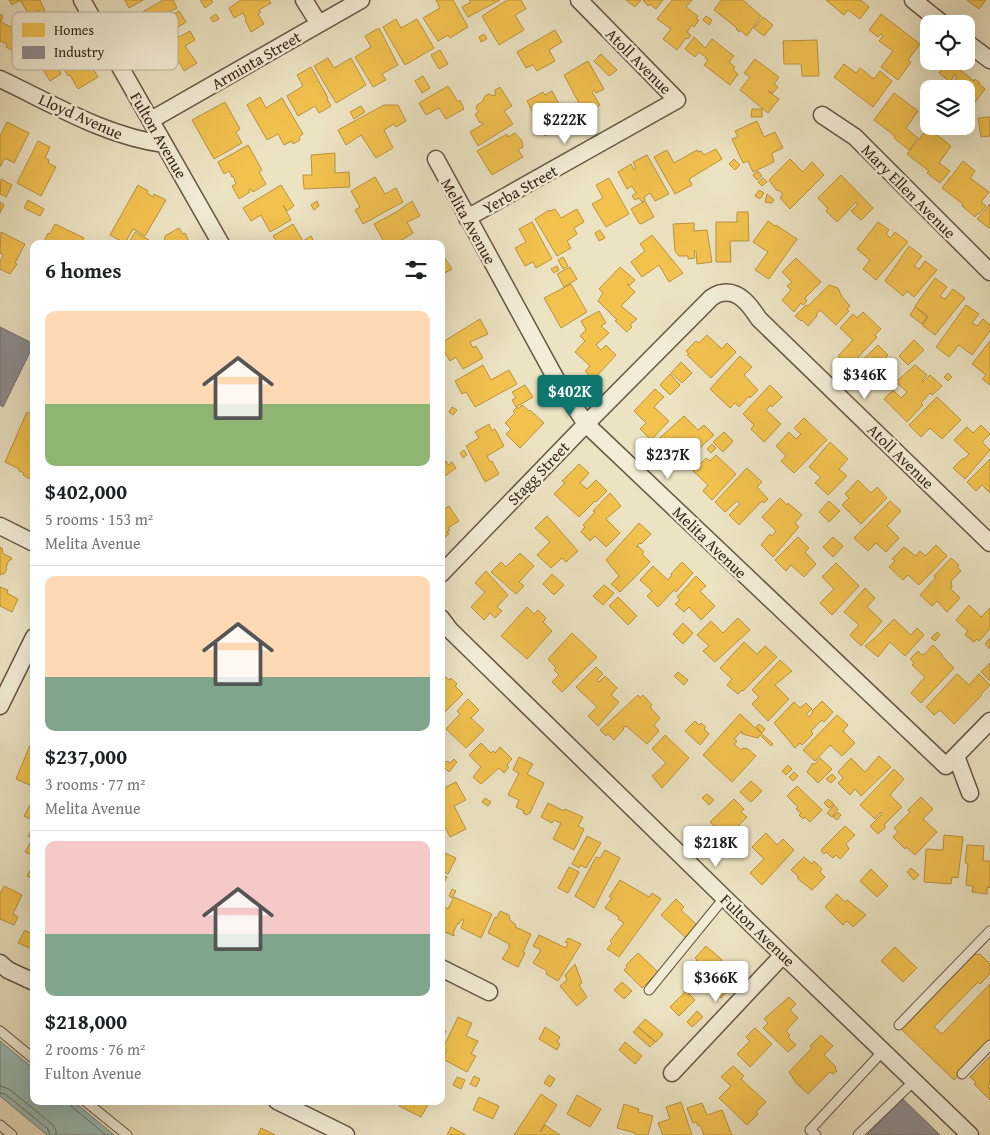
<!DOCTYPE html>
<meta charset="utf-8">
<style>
body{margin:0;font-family:"Gentium Book Plus",serif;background:#f2f2f2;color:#202124;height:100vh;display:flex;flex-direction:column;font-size:19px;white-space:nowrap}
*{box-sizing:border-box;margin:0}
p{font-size:16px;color:#757577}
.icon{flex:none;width:28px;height:28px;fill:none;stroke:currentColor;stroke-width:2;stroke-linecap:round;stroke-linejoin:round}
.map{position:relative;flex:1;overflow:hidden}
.sheet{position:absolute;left:30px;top:240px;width:415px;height:865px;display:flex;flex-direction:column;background:#fff;border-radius:10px;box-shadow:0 5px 20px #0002}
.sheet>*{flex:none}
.buttons{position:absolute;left:920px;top:15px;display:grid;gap:10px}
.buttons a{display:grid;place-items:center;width:55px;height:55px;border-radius:10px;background:#fff;box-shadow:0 5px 20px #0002;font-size:25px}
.price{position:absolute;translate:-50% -42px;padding:0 11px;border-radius:5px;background:#fff;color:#222;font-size:16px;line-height:32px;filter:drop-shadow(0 1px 2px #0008)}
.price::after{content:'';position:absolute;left:50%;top:30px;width:15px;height:11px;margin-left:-8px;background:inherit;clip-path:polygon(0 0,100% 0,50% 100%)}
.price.current{background:#0f766e;color:#fff}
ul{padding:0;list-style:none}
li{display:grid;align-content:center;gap:10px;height:265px;padding:0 15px}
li+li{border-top:1px solid #e0e0e0}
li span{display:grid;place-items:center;height:155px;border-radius:10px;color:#555}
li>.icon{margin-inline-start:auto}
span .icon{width:90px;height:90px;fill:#fffc;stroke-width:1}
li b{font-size:21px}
h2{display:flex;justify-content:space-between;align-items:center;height:60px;padding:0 15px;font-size:21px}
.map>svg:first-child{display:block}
.water{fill:#99bdb8;stroke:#718179}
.homes{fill:#f2c14e;stroke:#ba933f}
.industry{fill:#8d8d92;stroke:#736e6e}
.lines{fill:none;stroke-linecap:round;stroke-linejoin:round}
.shore{stroke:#68726a;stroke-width:1}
.service-casing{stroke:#645645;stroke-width:11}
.minor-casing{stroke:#645645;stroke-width:19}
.service{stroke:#f3edd7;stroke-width:9}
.minor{stroke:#f3edd7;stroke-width:16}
.labels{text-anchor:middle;stroke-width:5;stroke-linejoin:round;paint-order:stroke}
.street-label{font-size:16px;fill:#36271b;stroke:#f3edd7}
.key{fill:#f3edd7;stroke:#bab29f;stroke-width:1}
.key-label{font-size:14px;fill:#36271b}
</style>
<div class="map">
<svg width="990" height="1135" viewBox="0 0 990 1135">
<rect width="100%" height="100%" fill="#ece3c2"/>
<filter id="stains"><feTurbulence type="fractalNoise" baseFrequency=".004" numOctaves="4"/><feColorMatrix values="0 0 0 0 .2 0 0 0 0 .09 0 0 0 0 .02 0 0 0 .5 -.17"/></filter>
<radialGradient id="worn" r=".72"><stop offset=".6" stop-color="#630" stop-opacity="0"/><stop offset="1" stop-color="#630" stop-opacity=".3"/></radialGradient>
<!-- water -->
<path class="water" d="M0 1041 34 1069V1101H73L114 1135H47L0 1096Z"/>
<!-- homes -->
<path class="homes" d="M9 0H40L45 11 41 14 38 10 29 15 20 0 12 5Z
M125 0H143L129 8Z
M163 0H173L177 8 169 12 171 15 179 11 186 22 150 45 134 17Z
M200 0H211L213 2 205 8Z
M241 0H269L271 3 259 10 261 12 258 14 264 24 251 32 245 20 246 19 243 13 234 18 229 8Z
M436 0H453L468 27 450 38 448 35 438 41 423 18 440 8Z
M469 0H500L468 17 462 7 471 2Z
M507 0H521L526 9 515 15 524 30 499 45 482 16Z
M626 0H641L635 7Z
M643 0H663L656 9 650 4 648 6Z
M672 0H692L686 7 698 16 696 19 699 20 694 27 692 25 687 32 691 35 688 39 686 38 677 50 663 39 671 29 657 19Z
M721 0H743L761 16 747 36 740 30 739 32 736 29 737 28 714 10Z
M826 0H861L869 7 860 19 848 10 844 15Z
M967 0H986L979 9Z
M0 14 3 16 1 22 15 29 12 35 24 40 18 53 6 47 7 44 0 41Z
M216 14 219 19 213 22 210 18Z
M881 14 920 44 908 60 911 62 898 80 881 67 893 51 879 41 883 36 881 34 878 37 869 30Z
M706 16 712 20 709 25 703 20Z
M763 17 773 25 764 36 754 28Z
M396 19 401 28 417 19 434 48 405 65 383 27Z
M379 28 398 65 382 74 386 80 373 87 355 57 371 47 365 36Z
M555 30 562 42 549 50 555 61 537 71 533 65 526 68 517 52Z
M190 31 195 40 185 46 197 63 184 71 178 60 175 61 174 59 162 65 153 51Z
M484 34 487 39 481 42 479 37Z
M694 37 705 48 712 39 734 56 729 62 735 67 733 70 738 74 730 85 704 65 708 60 705 58 706 57 699 52 695 57 685 49Z
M817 40 819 76H802L801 64H784L783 41Z
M78 45 98 77 78 89 70 75 68 76 64 69 61 70 55 59Z
M440 50 448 64 439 69 431 55Z
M601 54 617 70 609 76 594 61Z
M328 58 334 68 351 58 366 85 336 103 314 66Z
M755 59 779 77 774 84 778 87 773 93 768 91 779 99 768 113 740 90 750 77 744 73Z
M54 61 61 74 50 81 42 68Z
M588 61 604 89 596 93 594 90 592 92 600 105 586 113 579 103 564 75Z
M949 61 974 81 975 79 980 83 979 84 985 89 966 114V89H948L957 77 955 75 950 82 939 73Z
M844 64 856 73 860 68 874 79 880 71 892 81 873 107 834 77Z
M311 67 328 98 327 99 331 106 319 113 315 106 298 116 287 96 303 86 297 75Z
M423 76 430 88 422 93 415 81Z
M448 86 458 102 460 100 464 109 446 119 439 108 426 115 419 103Z
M500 87 512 106 504 111 513 124 478 146 470 132 483 124 482 122 480 123 475 114 479 112 476 108 477 105 483 101 485 96 488 94 495 96V90Z
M552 91 561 108 568 104 574 115 556 125 559 129 545 136 527 101 543 92 545 95Z
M894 93 918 111 906 128 918 138 909 150 894 138 895 136 874 120Z
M260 97 266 108 282 98 303 134 299 137 300 140 293 144 292 141 284 145 278 134 267 140 247 105Z
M225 102 240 129 236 132 242 143 214 159 192 120Z
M384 105H398L406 121 396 127 394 124 384 130 393 148 376 158 361 135 346 145 338 130Z
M361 106 365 112 354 119 350 112Z
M752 109H762V117H751Z
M990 117V136L981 137 978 118Z
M757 121 764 137 775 132 783 148 772 153 774 162 753 172 748 161 743 163 732 139 738 137 735 131Z
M7 122 29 133 14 163 5 158 0 167V136Z
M928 128 951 146 939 163 950 171 940 183 927 173 929 171 907 154Z
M515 133 522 141 523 147 518 150 523 157 492 175 477 151 507 134 508 137Z
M38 141 50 147 45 158 49 160 48 163 56 167 41 196 17 183Z
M248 145 262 170 259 172 266 184 253 192 251 189 249 190 250 192 239 199 232 186 236 184 233 176 232 177 229 171 224 174 218 162Z
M716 149 722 159 689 179 692 185 675 194 654 157 667 150 674 163 697 150 698 152 701 151 704 155Z
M335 153V173L349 172 350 187 304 189 303 175H312L311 155Z
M647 155 669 194 655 201 650 193 644 197 645 200 642 202 639 198 635 200 632 196 636 193 632 186 627 189 618 172 631 164 634 170 636 168 633 162Z
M734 159 740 165 735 170 729 164Z
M790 159 803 172 812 162 824 175 790 209 780 198 783 194 778 190 777 191 769 180Z
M963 161 975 171 970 178 989 192 981 202 986 206 979 214 978 213 975 217 962 206 963 204 942 188Z
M758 171 762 176 757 180 753 175Z
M841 175 873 208 861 220 851 211 858 204 856 202 837 222 826 211 828 209 818 198Z
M375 177 385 194 396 188 403 202 363 224 355 210 360 207 351 191Z
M609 178 629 214 606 227 592 204 603 198 596 185Z
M763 178 767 182 762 186 758 182Z
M1 179 12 185 6 197 0 194Z
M138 185 148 191 147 193 153 197 154 194 166 200 145 236 133 229 125 243 110 235Z
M281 185 294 206 287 211 283 205 291 220 270 232 261 215 251 221 243 208Z
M759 190 764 193 760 199 755 196Z
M767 194 774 200 772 203 765 202Z
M28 200 44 209 40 216 24 208Z
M317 201 319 206 314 210 311 205Z
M412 201 420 216 407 222 413 233 395 244H385L374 224 398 211Z
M645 201 654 217 641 224 639 223 631 209Z
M0 202 4 205 0 213Z
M990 204V227L989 228 977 219Z
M555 209 561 218 577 209 584 222 574 228 577 234 567 241 571 248 557 256 535 219 549 210 550 211Z
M737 212H748L749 241H730L731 262H716V222H737Z
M768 221 775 226 776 225 797 239 769 279 755 270 768 252 753 242Z
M532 222 552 259 536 268 533 262 525 266 515 248 526 242 519 229Z
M878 222 889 230 886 234 890 238 895 232 908 242 876 280 863 269 870 260 857 249Z
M694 223V231L707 230 712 262 697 264 696 251H694L695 258 688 259V256H679L675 251 673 224Z
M55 224 84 238 80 244H43L48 233 50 234Z
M293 224 303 241 311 236 315 244H278L273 236Z
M179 228 183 234 185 233 190 244H164L165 236Z
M600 230 605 238 599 241 595 233Z
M1 232 25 244 15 263 17 264 10 274 0 269V262L3 255 0 253Z
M135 232 149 240 147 244H128Z
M652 235 683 273 669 282 659 265 642 277 631 262 645 251 640 244Z
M909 246 922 256 914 266 919 269 925 261 937 270 914 297 907 291 903 296 885 281Z
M444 257 452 269 441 275V259Z
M563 257 568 266 563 269 558 260Z
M796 258 821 282 805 298 807 301 803 305 801 303 794 312 782 300 791 290 787 286 792 282 782 272Z
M557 266 559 270 554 273 551 269Z
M570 267 577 279 564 287 557 274Z
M620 267 635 280 630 285 627 284 635 292 621 306 637 319 630 325 632 327 627 332 615 321 617 320 598 301 603 293 599 289Z
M935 278 947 287 940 296 945 299 953 289 965 298 935 335 922 325 928 317 915 306Z
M571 284 587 312 561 328 544 298Z
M829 285 838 288 842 297 850 306 847 309 849 311 836 325 820 310 816 315 817 316 808 326 802 320 801 321 795 316 806 305 808 306Z
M966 305 979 314 972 323 977 326 983 319 990 325V331L972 355 959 345 949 357 936 347Z
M915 307 927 317 922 324 910 315Z
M599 311 606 323 601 326 609 333 596 345 601 350 606 345 616 355 593 380 585 371 590 366 575 352 585 341 580 336 586 330 581 321Z
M863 312 881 329 875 335 877 337 849 367 838 356 853 340 840 328 853 314 857 318Z
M480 319 488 334 470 342 473 348 476 346 483 358 463 369 456 357 450 361 441 346V343Z
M707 335 722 349 727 343 736 352 711 378 687 355 689 354 686 351 696 341 699 343Z
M914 340 924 350 908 365 899 356Z
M990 341V385L982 379 986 375 972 364Z
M878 345 888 355 882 362 893 372 892 375 881 387 868 374 863 380 852 370Z
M740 356 752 367 744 375 758 390 750 398 749 396 739 407 735 403 730 408 710 389Z
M681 362 692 373 682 383 671 373Z
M483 365 491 380 509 370 517 384 475 407 466 392 462 394 455 381Z
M915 365 927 375 922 381 923 382 930 375 942 386 932 395 930 393 921 403 923 405 907 422 884 399 893 390 901 398 907 392 896 382Z
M948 373 952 377 948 381 944 377Z
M670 374 680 385 670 395 660 385Z
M525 385 533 397 516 407 512 400 516 398 512 392Z
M770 385 782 397 772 407 771 405 766 410 781 424 764 442 751 429 754 425 743 414Z
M655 389 664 397 654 407 669 421 651 440 640 429 646 423 634 411Z
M937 397 961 420 942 439 930 428 921 437 909 425Z
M522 405 529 411 530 410 544 423 520 448 506 434 511 429 505 423 515 413 513 411 517 407 518 409Z
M452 407 457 410 453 415 449 412Z
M27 412 34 416 31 423 34 424 32 441 34 442V481L23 475 24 473 19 471V469L5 462Z
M684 416 698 430 704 425 714 435 694 453 680 439 667 455 654 443Z
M804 418 827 440 794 473 781 461 786 456 776 446 789 432 796 439 801 434 794 428Z
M489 424 492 431 495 429 504 446 487 456 490 462 492 461 499 474 485 482 466 446 479 438 475 432Z
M981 425 990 434 982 442 990 450 965 479 953 468 963 458 964 459 969 454 954 440 967 427 973 433Z
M724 432 733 441 723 452 713 442Z
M830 442 848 459 839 469 847 476 828 495 815 483 821 477 809 467Z
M712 444 716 448 711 453 707 449Z
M464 450 467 455 463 458 460 453Z
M716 455 736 474 712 500 703 491 708 485 693 471 706 458 710 461Z
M990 459V493L982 485 976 491 967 482Z
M446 461 448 465 452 462 456 468 441 479V464Z
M579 464 589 473 580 483 587 489 596 480 607 491 596 502 595 501 579 517 554 494 565 483 562 481Z
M747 468 762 482 757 487 768 499 764 503 762 501 739 525 729 515 740 504 737 501 725 512 715 502Z
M858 480 871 493 877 487 887 498 861 524 842 505 849 498 845 494Z
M610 493 621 506 606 519 620 533 606 547 595 536 590 541 581 532 585 527 583 525 595 512 593 511Z
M780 498 787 505 788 503 802 515 795 523 799 527 773 557 761 545 770 534 772 536 776 531 762 517Z
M829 501 840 511 829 522 819 512Z
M890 501 901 511 887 526 899 538 886 552 876 543 868 551 854 538Z
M449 506 459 521 448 528 450 530 447 532 449 534 441 540V511Z
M547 516 578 551 566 562 562 558 551 568 537 555 550 542 535 528Z
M639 523 651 534 641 544 640 543 636 547 638 546 644 552 642 554 650 562 620 592 611 584 619 576 606 560Z
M798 537 809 548 805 552 816 564 804 577 791 565 786 571 775 560Z
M833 537 843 546 833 557 823 547Z
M936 545 947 556 919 585 908 575 903 580 889 567 895 561 892 559 904 547 916 556 920 551 925 556Z
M0 547 3 549 2 553 12 558 11 560H9L6 567 7 568 5 573 0 575Z
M520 553 534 566 519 582 524 586 516 594 491 572 501 562 506 567Z
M951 558 959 565 957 567 961 571 951 581 952 587 950 588 960 598 947 612 937 601 932 606 920 595 936 577 934 576Z
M682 562 693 573 676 592 674 590 658 607 647 596 652 591 640 580 653 566 668 580 672 575 671 574Z
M836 563 859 586 832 615 820 603 834 589 822 577Z
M486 571 508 595 497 607 502 611 495 618 490 613 484 620 471 607 485 592 475 583Z
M552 574 564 585 554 595 543 584Z
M696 576 706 586 700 591 715 606 701 620 689 607 684 612 675 604 680 600 677 597Z
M604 585 614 593 603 605 593 596Z
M0 587 8 590 7 593 18 599 12 612 0 606Z
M865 588 875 598 867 607 882 621 861 646 850 635 859 625 844 612Z
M618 597 637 616 628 625 609 606Z
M969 605 981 617 990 608V629L979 641 977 639 974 642 965 635 968 631 956 620Z
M527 607 534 614 538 610 546 618 543 622 552 631 527 659 501 636Z
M738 618 750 630 715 662 703 651 709 646 697 635 711 621 723 633Z
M894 619 911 635 917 628 924 635 905 656 890 642 878 657 865 646 876 637Z
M683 623 693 633 683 644 673 634Z
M937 632 940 635 935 641 931 638Z
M572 633 597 657 562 692 552 682 559 675 554 670 556 668 548 659Z
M990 638V649L985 644Z
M744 642 757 654 765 646 777 657 743 691 742 690 738 694 727 685 732 679 720 668Z
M933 645 943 655 942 656 954 668 921 703 911 693 925 677 912 665 914 663 910 659 918 651 922 655 926 653Z
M780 660 792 671 775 685 789 699 768 721 752 704 759 697 752 690Z
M990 663V681L981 672Z
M596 667 603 674 597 680 599 682 605 676 617 688 611 695 619 702 598 726 588 716 597 707 576 687Z
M678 672 688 680 684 685 674 676Z
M441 673 449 680 451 678 457 684 455 686 463 694 441 716Z
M957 674 969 685 979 674 990 685 981 694 982 695 954 724 940 710 934 715 926 707Z
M638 695 640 698 643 695 652 705 650 707 660 718 654 725 659 731 647 744 626 726 623 728 624 729 614 740 608 734 606 736 600 730Z
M468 699 479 710 471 718 484 730 466 748 446 729 460 714 457 711Z
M822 701 833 712 824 722 822 720 811 731 813 734 802 745 800 743 795 748 774 723 794 702 800 708 806 703 812 709 806 714 809 717 813 712 812 711Z
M740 714 773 744 771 746 760 735 758 738 742 734V731L734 739 737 741 734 744 741 750 743 748 748 749 756 756 732 782 703 755Z
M837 715 848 725 843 731 855 743 842 756 830 745 815 761 803 750Z
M695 721 699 725 701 723 706 727 704 729 709 734 700 745 685 731Z
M759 724 765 729 762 733 756 727Z
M665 735 689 758 662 788 652 776 666 763 652 749Z
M481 743 491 753 493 751 495 753 500 747 512 759 507 765 509 767 504 773 499 768 481 784 473 777 481 767 469 755Z
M30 745 34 746V787L16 779Z
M879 756 891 767 861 796 855 789 850 795 838 783 843 778 838 772 851 758 865 772Z
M519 757 533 764 527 774 544 783 530 813H529L527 815 523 813 524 811 516 807 519 800 508 795 519 773 513 770Z
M820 758 832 769 818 783 807 772 813 763 814 765Z
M454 759 457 762 449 772 442 765 447 761 450 763Z
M788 765 792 769 786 775 782 771Z
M894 769 904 779 890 795 902 807 884 825 886 827 878 834 870 826 882 814 881 812 875 819 860 805Z
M794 772 798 776 793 781 789 777Z
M832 774 836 778 831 783 826 779Z
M751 781 762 791 751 802 740 792Z
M441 782 444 788 456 782 466 800 454 806 466 829 450 837 441 819Z
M797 786 822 810 810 822 805 817 803 819 799 815 801 813 796 809 798 807 787 796Z
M707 794 714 800 709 805 702 798Z
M921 797 933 809 923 819 937 832 915 855 906 847 905 849 893 837 898 832 894 828 910 812 908 810Z
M485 798 491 802 488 806 482 802Z
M734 799 744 809 741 812 747 817 727 837 710 822Z
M828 799 834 804 829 808 824 803Z
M31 803 34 804V821L24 816Z
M548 803 564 811 565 809 583 817 578 826 584 829 574 850 553 839 561 823 554 820 552 823 541 817Z
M834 805 838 809 832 817 827 813Z
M838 812 841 815 837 820 833 817Z
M34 825V862L30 860 32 855 25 852 31 841V838L28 836Z
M845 826 855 835 846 844 849 849 840 859 836 855 833 858 826 852 824 854 821 851 822 849Z
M766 833 777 845 783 839 794 850 762 885 750 873 764 859 752 847Z
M944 835 963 837 958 878 952 877 951 884 924 882 926 849 943 850Z
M587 836 601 843 586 868 580 865 579 868 572 864Z
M967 845 984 846 983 861H990V888L987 887V894L972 892 973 886 966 885 968 863H965Z
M605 850 620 858 594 908 575 896 596 857 600 858Z
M441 851 456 858 448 874 441 870Z
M804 857 812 864 814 861 822 869 820 872 825 877 812 890 797 878 799 877 791 870Z
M33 865H34V880L27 876Z
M569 867 579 872 568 893 558 888Z
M911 868 919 875 914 880 907 872Z
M871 869 888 886 877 897 860 881Z
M441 874 447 877 441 889Z
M620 880 649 897 652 893 661 899 619 957 607 949 612 943 610 941 624 923 618 919 619 917 605 908 612 898 609 897Z
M4 886 22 895 13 914 18 917 14 925 0 919V894Z
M452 889 456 891 452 898 449 896Z
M837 894 845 902 847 900 866 915 853 927 847 921 843 925 825 907Z
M454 897 492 914 481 938 461 928 464 920H461L459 924 458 923 453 933 454 934V936L441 930 442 913 445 907 448 909Z
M676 899 684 907 681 910 697 925 685 937 661 915Z
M500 911 509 915 510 920 516 925 515 927 531 934 523 952 525 953 518 967 502 959 509 948V944L488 933 495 917 497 918Z
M32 927 34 928V945L32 949 18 943 25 930 30 933Z
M539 935 566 948 568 943 565 942 568 938 581 944 558 981 546 974 547 971 533 963 541 950 533 946Z
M706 946 722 960 714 968 732 986 721 998 712 989 707 993 697 983 701 979 690 968 697 960 695 958Z
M895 947 917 968 903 982 881 961Z
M638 953 658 972 642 988 624 970 627 967 626 965Z
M980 954 990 964V974L980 984 978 982 934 1027 942 1034 990 984V1040L954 1080 900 1028 973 955Z
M575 964 582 983 579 985 587 997 577 1006 560 986 567 980 565 975Z
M622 982 632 991 624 999 614 990Z
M686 991 695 1000 679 1016 670 1007Z
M789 997 796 1004 790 1010 798 1018 786 1031 790 1035 788 1037 796 1045 788 1052 763 1028 768 1023 764 1019Z
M697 1011 703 1017 692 1027 687 1022Z
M458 1017 472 1023 466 1036 478 1041 471 1054 476 1056 467 1072 443 1059 447 1050 443 1048Z
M645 1019 663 1034 656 1042 638 1027Z
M545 1027 560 1037 557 1042 560 1044 557 1050 539 1039Z
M638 1027 655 1042 650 1047 633 1032Z
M441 1028 446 1031 443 1038H441Z
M755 1028 772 1044 750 1067 737 1054 750 1041 746 1037Z
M821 1035 833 1046 824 1055 836 1067 835 1068 837 1071 833 1074 830 1072 808 1094 796 1083 789 1072 812 1048 810 1046Z
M625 1042 642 1056 635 1064 619 1050Z
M990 1056V1084L988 1086 990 1088V1100L974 1084 976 1082 970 1077Z
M733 1066 744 1076 741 1079 766 1102 756 1112 758 1114 747 1125 719 1098 731 1086 721 1077Z
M549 1075 555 1079 550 1087 544 1083Z
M474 1076 480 1079 476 1087 470 1084Z
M457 1077 465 1080 461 1089 453 1085Z
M541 1094 557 1105 540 1131 541 1132 545 1125 560 1135H514Z
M577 1095 601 1109 590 1127 567 1114Z
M479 1097 499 1106 493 1119 473 1110Z
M401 1101H430L421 1117 399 1106Z
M681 1102 692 1135H663L658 1123 670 1119 666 1107Z
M702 1103 707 1115 722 1110 732 1135H704L700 1125 698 1126 696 1122 693 1123 687 1108Z
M624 1104 639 1109 638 1112 653 1116 648 1135H635V1133L617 1128Z
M451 1127 466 1135H447Z
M261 1128 275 1135H258Z"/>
<!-- industry -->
<path class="industry" d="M0 327 34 344 3 407 0 405Z
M902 1098 940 1135H867Z"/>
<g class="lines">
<!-- shore -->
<path class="shore" d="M0 1086 9 1089 52 1124 56 1130V1135
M0 1093 5 1094 48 1129 50 1135
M70 1101 72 1107 106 1135"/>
<defs>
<path id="service" d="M649 990 724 898
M899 1025 990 931
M0 1031 34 1059
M962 1074 990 1045
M85 1101 127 1135
M0 1125 12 1135
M816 1135 810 1130 883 1051
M858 1135 914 1081"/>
<path id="minor" d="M82 0 221 244
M304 0 319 24
M913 0 943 24
M966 42 990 60
M0 79C53 104 105 136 164 144
M822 115 855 137 990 272
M151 120 361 0
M436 159 556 379 586 424 946 766 990 721
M467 218 677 100 579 0
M0 526 34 543
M441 574 586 424 711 298C714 296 718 293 722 293 739 289 751 307 759 319L990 543
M441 618 450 630 783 955 970 1135
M0 706 34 637
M956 756 970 793
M0 963 8 970 34 982
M441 968 489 992
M672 1073 783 955
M277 1101 346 1135"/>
</defs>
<!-- service casing -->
<use href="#service" class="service-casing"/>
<!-- minor casing -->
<use href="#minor" class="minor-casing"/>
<!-- service -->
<use href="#service" class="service"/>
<!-- minor -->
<use href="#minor" class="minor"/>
</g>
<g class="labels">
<!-- street labels -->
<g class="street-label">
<text transform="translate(256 60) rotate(-30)" y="6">Arminta Street</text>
<text transform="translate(639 61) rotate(45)" y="6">Atoll Avenue</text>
<text transform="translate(81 116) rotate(24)" y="6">Lloyd Avenue</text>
<text transform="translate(159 135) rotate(60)" y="6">Fulton Avenue</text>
<text transform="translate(520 189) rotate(-29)" y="6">Yerba Street</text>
<text transform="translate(909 191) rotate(45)" y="6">Mary Ellen Avenue</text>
<text transform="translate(469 221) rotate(61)" y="6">Melita Avenue</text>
<text transform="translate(901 456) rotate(44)" y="6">Atoll Avenue</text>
<text transform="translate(538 473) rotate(-46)" y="6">Stagg Street</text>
<text transform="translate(710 542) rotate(44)" y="6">Melita Avenue</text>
<text transform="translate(758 930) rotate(44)" y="6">Fulton Avenue</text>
</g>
</g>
<!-- legend -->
<rect x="12" y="12" width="166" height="58" rx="8" class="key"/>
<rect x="22" y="23" width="23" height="14" fill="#f2c14e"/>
<rect x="22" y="46" width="23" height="13" fill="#8d8d92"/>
<g class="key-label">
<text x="54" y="35">Homes</text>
<text x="54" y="57">Industry</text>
</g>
<rect width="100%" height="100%" filter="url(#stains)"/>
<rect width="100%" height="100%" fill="url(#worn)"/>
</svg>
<div class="buttons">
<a><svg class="icon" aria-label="locate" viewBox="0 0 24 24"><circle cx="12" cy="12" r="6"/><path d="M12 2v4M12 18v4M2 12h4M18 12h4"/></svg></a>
<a><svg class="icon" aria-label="layers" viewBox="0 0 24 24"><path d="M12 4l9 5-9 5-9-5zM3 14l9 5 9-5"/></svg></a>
</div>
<b class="price" style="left:565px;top:145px">$222K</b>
<b class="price" style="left:865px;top:400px">$346K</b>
<b class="price current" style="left:570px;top:417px">$402K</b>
<b class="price" style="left:668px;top:480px">$237K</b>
<b class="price" style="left:716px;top:868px">$218K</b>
<b class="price" style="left:716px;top:1003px">$366K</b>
<section class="sheet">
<h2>6 homes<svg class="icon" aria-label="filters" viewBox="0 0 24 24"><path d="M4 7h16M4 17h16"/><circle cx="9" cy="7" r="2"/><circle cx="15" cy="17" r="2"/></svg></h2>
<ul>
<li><span style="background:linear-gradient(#ffd9b3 60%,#8fb573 0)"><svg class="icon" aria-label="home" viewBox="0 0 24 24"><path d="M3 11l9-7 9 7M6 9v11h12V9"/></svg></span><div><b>$402,000</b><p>5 rooms · 153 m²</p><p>Melita Avenue</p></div></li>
<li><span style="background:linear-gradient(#ffd9b3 65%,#7fa58c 0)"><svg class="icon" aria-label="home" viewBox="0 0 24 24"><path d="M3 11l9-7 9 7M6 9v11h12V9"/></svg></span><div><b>$237,000</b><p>3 rooms · 77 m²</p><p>Melita Avenue</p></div></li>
<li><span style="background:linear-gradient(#f6c9c9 60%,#7fa58c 0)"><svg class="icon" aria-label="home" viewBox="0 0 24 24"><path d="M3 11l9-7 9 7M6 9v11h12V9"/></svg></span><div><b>$218,000</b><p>2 rooms · 76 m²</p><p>Fulton Avenue</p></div></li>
</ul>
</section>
</div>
